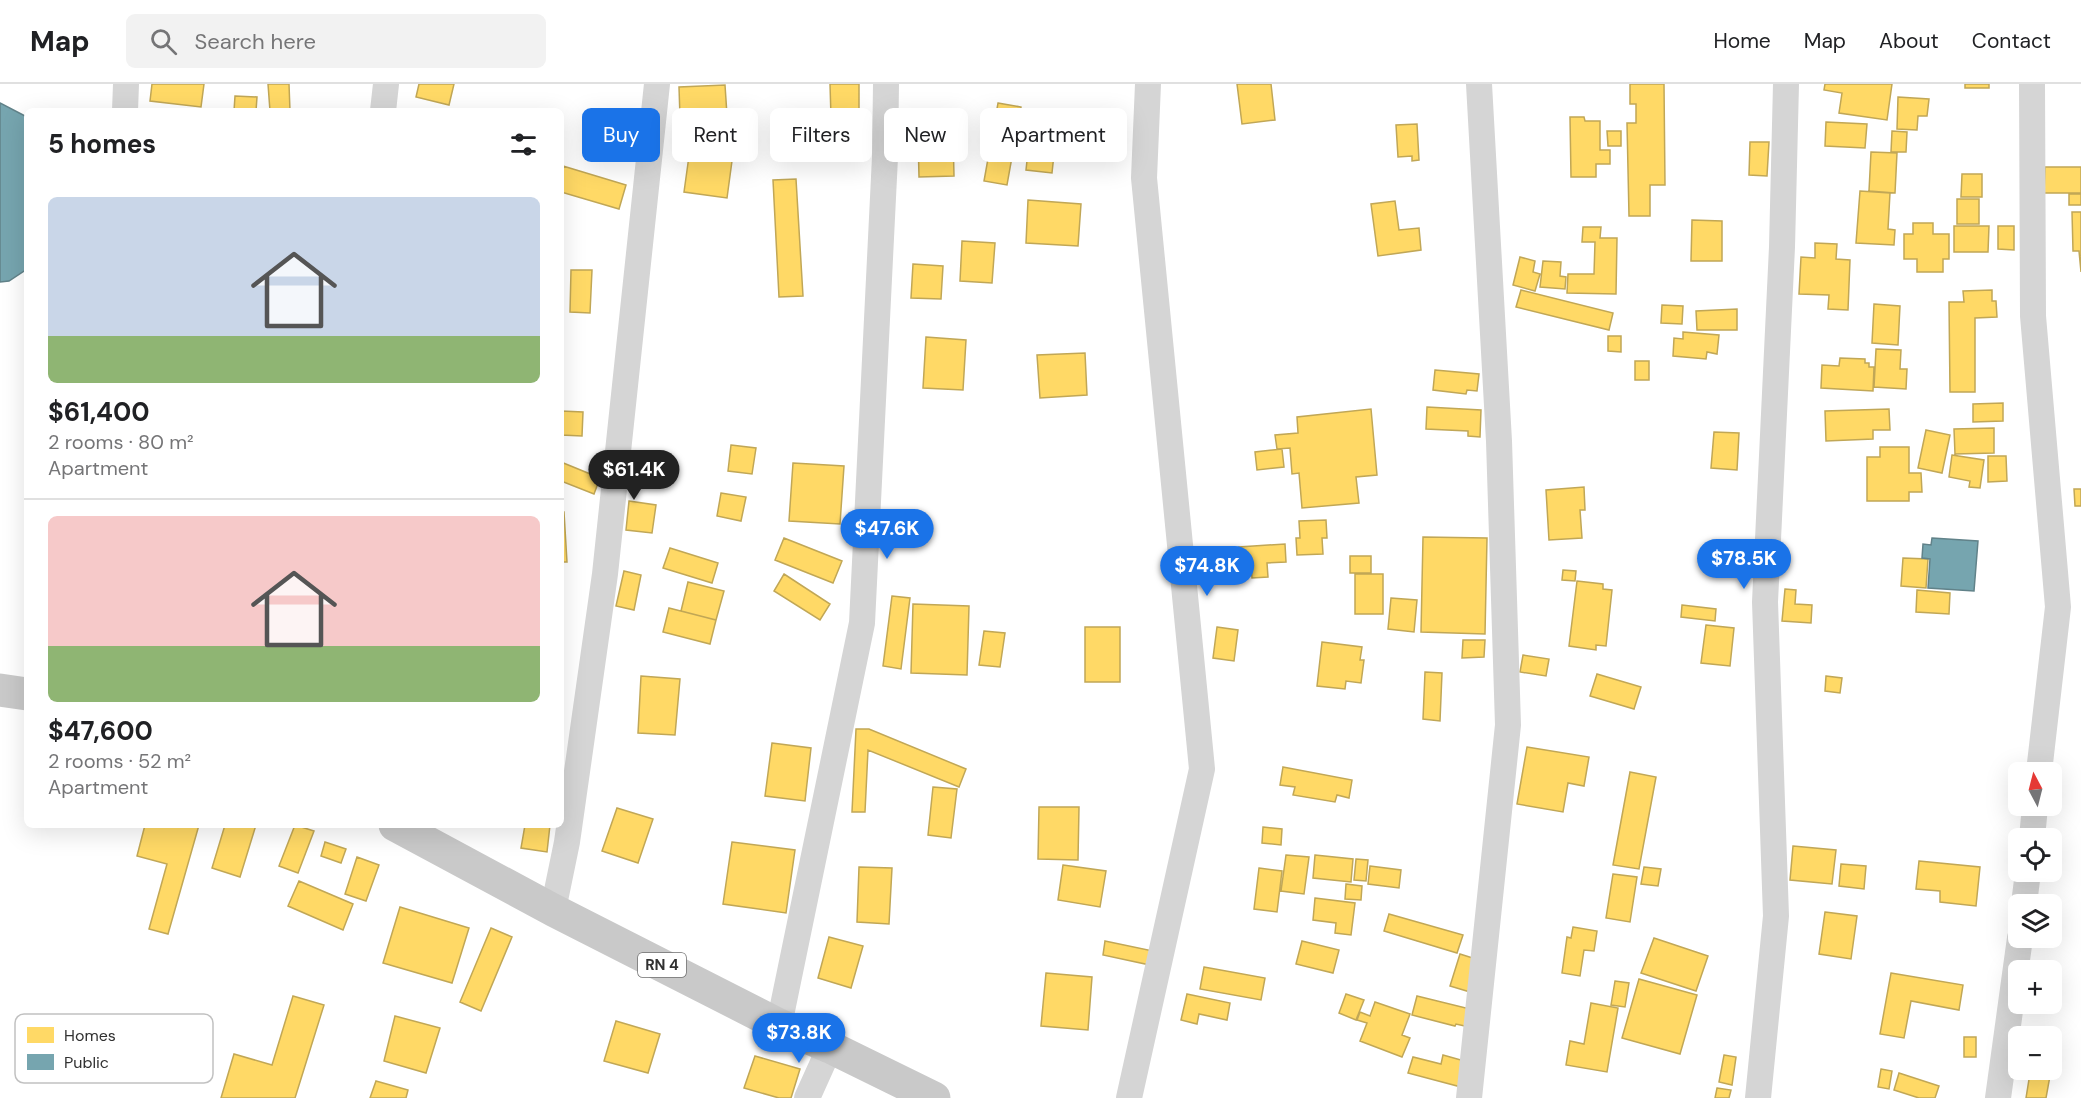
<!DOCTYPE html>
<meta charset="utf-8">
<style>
body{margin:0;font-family:"DM Sans",sans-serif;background:#f2f2f2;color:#202124;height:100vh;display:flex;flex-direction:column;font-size:22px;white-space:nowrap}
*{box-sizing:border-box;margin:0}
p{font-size:20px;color:#757577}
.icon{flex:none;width:33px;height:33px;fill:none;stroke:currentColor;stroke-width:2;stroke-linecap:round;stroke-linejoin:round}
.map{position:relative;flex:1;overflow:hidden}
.details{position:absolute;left:24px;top:24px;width:540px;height:720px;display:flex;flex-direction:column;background:#fff;border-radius:9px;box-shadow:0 6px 24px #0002}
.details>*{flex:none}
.banner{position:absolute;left:582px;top:24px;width:570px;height:54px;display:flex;gap:12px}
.needle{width:39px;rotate:353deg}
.controls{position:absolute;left:2008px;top:678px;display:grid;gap:12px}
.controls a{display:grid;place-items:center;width:54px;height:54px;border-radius:9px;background:#fff;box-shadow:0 6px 24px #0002;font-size:30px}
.price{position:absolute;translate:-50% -51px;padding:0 14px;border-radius:21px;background:#1a73e8;color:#fff;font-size:20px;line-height:39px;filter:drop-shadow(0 2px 3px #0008)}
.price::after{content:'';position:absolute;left:50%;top:36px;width:18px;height:14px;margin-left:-9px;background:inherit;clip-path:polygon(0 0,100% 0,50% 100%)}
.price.on{background:#222;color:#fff}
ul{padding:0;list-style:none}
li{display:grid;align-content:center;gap:12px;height:318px;padding:0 24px}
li+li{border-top:2px solid #e0e0e0}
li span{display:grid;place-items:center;height:186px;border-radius:9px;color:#555}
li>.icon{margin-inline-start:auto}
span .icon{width:108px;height:108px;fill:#fffc;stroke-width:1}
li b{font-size:26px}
h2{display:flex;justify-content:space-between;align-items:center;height:72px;padding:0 24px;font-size:26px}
.chip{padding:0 21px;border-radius:9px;background:#fff;box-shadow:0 6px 24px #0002;font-size:21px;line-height:54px}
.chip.on{background:#1a73e8;color:#fff}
header{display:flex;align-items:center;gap:36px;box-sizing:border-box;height:84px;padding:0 30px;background:#fff;border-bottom:2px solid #e0e0e0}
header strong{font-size:28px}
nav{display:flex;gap:33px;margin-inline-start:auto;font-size:21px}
.search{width:420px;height:54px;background:#f2f2f2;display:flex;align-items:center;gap:15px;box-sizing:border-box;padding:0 21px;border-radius:9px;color:#757577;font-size:22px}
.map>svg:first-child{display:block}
.homes{fill:#ffd966;stroke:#c1a756;stroke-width:1.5}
.public{fill:#76a5af;stroke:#618289;stroke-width:1.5}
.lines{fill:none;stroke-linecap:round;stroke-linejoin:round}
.minor{stroke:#d5d5d5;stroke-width:26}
.primary{stroke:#c9c9c9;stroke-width:33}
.labels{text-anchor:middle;stroke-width:6;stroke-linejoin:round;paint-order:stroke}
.shield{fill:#fff;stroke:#6f6f6f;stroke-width:1.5}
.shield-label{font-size:15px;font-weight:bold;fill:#313131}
.key{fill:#fff;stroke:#c1c1c1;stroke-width:1.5}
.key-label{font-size:16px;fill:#313131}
</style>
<header>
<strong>Map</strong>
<div class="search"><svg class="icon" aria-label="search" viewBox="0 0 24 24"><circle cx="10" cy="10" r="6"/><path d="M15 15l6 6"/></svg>Search here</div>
<nav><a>Home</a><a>Map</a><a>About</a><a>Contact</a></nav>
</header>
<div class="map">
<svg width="2081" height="1014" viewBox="0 0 2081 1014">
<rect width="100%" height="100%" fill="#fff"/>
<!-- homes -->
<path class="homes" d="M152 0H204L201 23 150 17Z
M268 0H289L290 27H270Z
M419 0H454L449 21 416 13Z
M830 0H859V32L831 33Z
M1237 0H1271L1275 36 1242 40Z
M1630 0H1664L1665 101H1650V132H1629L1627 39H1636V20H1630Z
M1825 0H1892L1887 36 1839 29 1842 9 1824 6Z
M1965 0H1989V4H1965Z
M725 1 727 31 680 33 679 3Z
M235 12 257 13 256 27H234Z
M1898 13 1929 15 1927 32H1918L1917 46 1897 45Z
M998 19 1021 23 1007 101 984 97Z
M1032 30 1058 33 1052 89 1026 86Z
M1570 33H1584L1585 37H1600V66H1610V80H1596V93H1571Z
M1826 38 1867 40 1865 64 1825 62Z
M1417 40 1419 76 1412 77V72L1398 73 1396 41Z
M1607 47H1621V62H1608Z
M1892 47 1907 48 1906 68H1891Z
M953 51 954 92 919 93 918 53Z
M1750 58H1769L1767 92 1749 91Z
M1871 68 1897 69 1895 109 1869 107Z
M689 72 732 77 727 114 684 108Z
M563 82 626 101 619 125 561 108Z
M2045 83H2081V109H2044Z
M1962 90H1982V113H1961Z
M796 95 803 212 779 213 773 96Z
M1860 107 1890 109 1888 145 1895 146 1894 161 1856 159Z
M2069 110H2081V121H2069Z
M1957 115H1979V140H1957Z
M1028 116 1081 120 1078 162 1026 159Z
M1395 117 1399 146 1419 144 1421 166 1378 172 1371 120Z
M2072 128H2081V188L2079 167H2073Z
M1692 136 1722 137V177H1691Z
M1913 139H1933V150H1949V175H1943V188H1917V175H1904V150H1913Z
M1954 142H1989L1988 168H1954Z
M1998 142H2014V166L1998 165Z
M1583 143H1601L1600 154H1617L1616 210 1567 209 1568 190H1594L1595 158H1582Z
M962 157 995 159 992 199 960 197Z
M1815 159 1837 160 1836 175 1850 176 1848 226 1828 225 1829 211 1799 210 1801 173 1815 174Z
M1520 173 1535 177 1533 188 1540 190 1535 207 1513 201Z
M1543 177 1561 178 1560 192 1566 193 1565 205 1540 203Z
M913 180 943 182 941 215 911 214Z
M571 186H592L590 229 570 228Z
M1521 206 1613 229 1609 246 1516 223Z
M1992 206V217H1996L1997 233 1975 234V308H1950L1949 218H1964L1963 207Z
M1874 220 1900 222 1898 261 1872 259Z
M1662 221 1683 222 1682 240 1661 239Z
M1737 225V246H1697L1696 227Z
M1683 248 1719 251 1717 270 1707 268 1706 275 1673 272 1674 254 1683 255Z
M1608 252H1621V268L1608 267Z
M926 253 966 256 963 306 923 304Z
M1876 265 1901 266 1900 285H1907L1906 305 1874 303Z
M1085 269 1087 311 1040 314 1037 271Z
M1840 274 1865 275V279H1869V283H1874L1873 307 1821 304 1822 281 1839 282Z
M1635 277H1649V296H1635Z
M1435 286 1479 290 1477 307 1467 306 1466 310 1433 306Z
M2003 319V337L1973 338V320Z
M1427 323 1481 326 1480 353 1468 352V347L1426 345Z
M1371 325 1377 391 1356 393 1359 419 1302 424 1299 389 1292 390 1290 364 1277 365 1275 351 1298 349 1297 333Z
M1889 325 1890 346H1873V355L1826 357 1825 327Z
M561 327 583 328 582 352 561 351Z
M1994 344V369L1955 370 1954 345Z
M1926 346 1950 351 1942 389 1918 384Z
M1714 348 1739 349 1737 386 1711 384Z
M731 361 756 364 752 390 728 387Z
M1880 363H1909V389H1921L1922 408H1909V417H1867V373H1880Z
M1282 365 1284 383 1257 386 1255 368Z
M1952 371 1984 376 1980 404 1969 403 1970 397 1949 393Z
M1988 372H2006L2007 397 1988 398Z
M561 378 600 394 594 410 561 397Z
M793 379 844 382 840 440 789 437Z
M1584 403 1585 426H1580L1582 454 1549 456 1546 406Z
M2074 405H2081V422H2075Z
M721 409 746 413 741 437 717 432Z
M629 417 656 421 652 449 626 446Z
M561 428H564L567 478H561Z
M1326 436 1327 454H1322L1323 470 1297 471 1296 454H1300L1299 437Z
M1423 453 1487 454 1485 550 1421 548Z
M784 454 842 477 833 499 775 476Z
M1285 460 1286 478 1267 479 1268 493 1252 494 1251 480 1240 481 1239 463Z
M670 464 718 479 712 499 663 484Z
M1350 472H1371V489H1350Z
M1903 474 1928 475 1926 504 1901 502Z
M1563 486 1576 487 1575 497 1562 496Z
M624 487 641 491 634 526 616 522Z
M784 490 830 520 820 536 774 507Z
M1355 490H1383V530H1355Z
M1577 497 1603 500V505L1612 506 1606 562 1596 561V566L1569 562Z
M688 498 724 507 716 536 681 527Z
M1785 505 1796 506 1795 520 1812 521 1811 539 1782 537Z
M1917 506 1950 509 1949 530 1916 528Z
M892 512 910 514 901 585 883 582Z
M1391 514 1417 516 1414 548 1388 545Z
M913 520 969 522 967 591 911 589Z
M1682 521 1716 525 1715 537 1681 533Z
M669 524 716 536 710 560 663 548Z
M1706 541 1734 544 1730 582 1701 579Z
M1085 543H1120V598H1085Z
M1217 543 1238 546 1234 577 1213 574Z
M984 547 1005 549 1000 583 979 581Z
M1463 556H1485L1484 573 1462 574Z
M1322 558 1362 563 1360 576H1364L1361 599 1346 597 1345 605 1317 602Z
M1523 571 1549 575 1546 592 1520 588Z
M1425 588 1442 589 1440 637 1423 635Z
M1597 590 1641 603 1634 625 1590 612Z
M641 592 680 595 675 651 638 649Z
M1826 592 1842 594 1840 609 1825 607Z
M856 645H869L966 685 959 703 868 666 865 728H852Z
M772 659 811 664 805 717 765 712Z
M1527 663 1589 673 1584 702 1568 699 1563 728 1517 720Z
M1283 683 1352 696 1349 714 1337 711 1335 718 1293 711 1295 703 1280 701Z
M1630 688 1656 693 1639 785 1613 781Z
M933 703 957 705 951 754 928 751Z
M1039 723H1079L1078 776 1038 775Z
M617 724 653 735 638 779 602 767Z
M145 741H199L168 850 149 845 167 780 137 772Z
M225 741H256L240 793 212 784Z
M295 741 314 747 298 789 279 782Z
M525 741H550L547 768 521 764Z
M1263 743 1282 745 1281 761 1262 759Z
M325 758 346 765 341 779 321 772Z
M732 758 795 766 786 829 723 820Z
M1793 762 1836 766 1832 800 1790 796Z
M1286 771 1309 773 1304 810 1281 807Z
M1315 771 1353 775 1351 798 1313 794Z
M357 773 379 781 366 817 345 810Z
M1356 775 1368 776 1366 797 1354 796Z
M1919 777 1980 783 1976 822 1940 818V807L1916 805Z
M1841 780 1866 782 1864 805 1839 802Z
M1063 781 1106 787 1100 823 1058 816Z
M1370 782 1401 786 1399 804 1368 800Z
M859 783 892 784 889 840 857 838Z
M1644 783 1661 785 1658 802 1641 800Z
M1259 784 1282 787 1277 828 1254 825Z
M1613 790 1637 793 1630 838 1606 834Z
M299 797 353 820 343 846 288 822Z
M1346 800 1362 802 1361 816 1345 815Z
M1315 814 1355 819 1351 851 1335 849 1336 839 1313 836Z
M400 823 469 844 452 899 383 879Z
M1825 828 1857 832 1851 875 1819 870Z
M1389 830 1463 851 1457 869 1384 847Z
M1573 843 1597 847 1594 867 1584 866 1580 892 1562 889 1567 853 1571 854Z
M491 844 512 853 481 927 460 918Z
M829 853 863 862 851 904 818 894Z
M1654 854 1708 872 1696 907 1641 889Z
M1105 857 1153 867 1150 881 1103 871Z
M1302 857 1339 866 1333 889 1296 880Z
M1460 870 1479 876 1470 908 1450 902Z
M1204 883 1265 894 1261 916 1200 905Z
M1046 889 1092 893 1088 946 1041 942Z
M1891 889 1963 901 1959 926 1911 917 1904 954 1880 950Z
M1639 895 1697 911 1680 970 1622 954Z
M1615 897 1629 899 1625 923 1611 921Z
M1187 910 1230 919 1227 936 1199 930 1197 940 1181 936Z
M1346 910 1364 916 1356 936 1339 929Z
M293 912 324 921 295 1014H221L234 970 272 981Z
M1417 912 1470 925 1465 942 1456 940 1455 942 1412 931Z
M1375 918 1410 930 1402 951 1410 954 1402 973 1360 957 1367 939 1357 936 1360 928 1370 932Z
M1591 919 1618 924 1607 988 1566 981 1570 957 1584 960Z
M395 932 440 944 426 989 384 977Z
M616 937 660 950 648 989 604 977Z
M1964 953H1976V973H1964Z
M1443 971 1468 978 1461 1003 1408 989 1413 973 1441 980Z
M1724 971 1736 973 1732 1001 1719 998Z
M755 972 800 985 791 1014H779L744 1004Z
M1881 985 1892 987 1889 1005 1878 1003Z
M1899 989 1939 1002 1935 1014H1919L1894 1006Z
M2030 989 2050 992 2046 1014H2026Z
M376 997 408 1006 406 1014H370Z
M1717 1004 1731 1006 1729 1014H1715Z"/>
<!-- public -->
<path class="public" d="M0 19 27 33V185L9 197 0 198Z
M1932 454 1978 457 1974 507 1928 504 1930 475 1922 474 1923 460 1931 461Z"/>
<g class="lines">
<!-- minor -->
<path class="minor" d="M2032 0 2033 232 2058 523 2039 688
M125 27 126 0
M383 27 386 0
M2032 754 2035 722
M2024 820 2028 788
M553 826 567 758 605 490 657 0
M779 941 862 539 885 73 886 0
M807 1014 830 963
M1129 1014 1202 685 1144 94 1148 0
M1469 1014 1508 641 1499 357 1479 0
M1758 1014 1776 832 1765 518 1782 163 1786 0
M1998 1014 2020 854"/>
<!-- primary -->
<path class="primary" d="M0 606 27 610
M395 741 553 826 779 941 830 963 934 1014"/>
</g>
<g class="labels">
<!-- shield labels -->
<rect class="shield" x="638" y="869" width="48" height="24" rx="4.5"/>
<g class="shield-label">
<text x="662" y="886">RN 4</text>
</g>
</g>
<!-- legend -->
<rect x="15" y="930" width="198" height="69" rx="9" class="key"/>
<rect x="27" y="943" width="27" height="16" fill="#ffd966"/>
<rect x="27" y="970" width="27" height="16" fill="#76a5af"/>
<g class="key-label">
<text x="64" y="957">Homes</text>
<text x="64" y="984">Public</text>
</g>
</svg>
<div class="controls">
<a><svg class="needle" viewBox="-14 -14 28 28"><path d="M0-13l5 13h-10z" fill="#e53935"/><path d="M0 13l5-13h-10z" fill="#757577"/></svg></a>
<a><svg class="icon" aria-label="locate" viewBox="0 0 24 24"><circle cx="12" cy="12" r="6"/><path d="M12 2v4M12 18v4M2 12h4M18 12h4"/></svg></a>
<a><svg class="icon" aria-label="layers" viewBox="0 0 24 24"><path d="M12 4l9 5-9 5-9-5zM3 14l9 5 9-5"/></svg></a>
<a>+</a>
<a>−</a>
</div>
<b class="price on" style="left:634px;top:417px">$61.4K</b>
<b class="price" style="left:887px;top:476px">$47.6K</b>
<b class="price" style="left:1744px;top:506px">$78.5K</b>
<b class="price" style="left:1207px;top:513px">$74.8K</b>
<b class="price" style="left:799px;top:980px">$73.8K</b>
<div class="banner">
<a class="chip on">Buy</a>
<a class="chip">Rent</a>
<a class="chip">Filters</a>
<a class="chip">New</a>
<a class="chip">Apartment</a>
</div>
<section class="details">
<h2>5 homes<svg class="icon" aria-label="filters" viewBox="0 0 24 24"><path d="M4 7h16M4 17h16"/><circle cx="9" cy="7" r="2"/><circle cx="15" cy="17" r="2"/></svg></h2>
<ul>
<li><span style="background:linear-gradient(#c9d6e8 75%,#8fb573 0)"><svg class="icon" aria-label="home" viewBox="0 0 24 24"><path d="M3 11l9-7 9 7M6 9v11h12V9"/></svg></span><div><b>$61,400</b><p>2 rooms · 80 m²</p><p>Apartment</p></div></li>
<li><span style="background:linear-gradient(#f6c9c9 70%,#8fb573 0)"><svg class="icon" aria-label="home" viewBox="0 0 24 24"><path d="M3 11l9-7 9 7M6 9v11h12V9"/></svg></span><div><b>$47,600</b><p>2 rooms · 52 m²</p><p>Apartment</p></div></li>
</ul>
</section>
</div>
